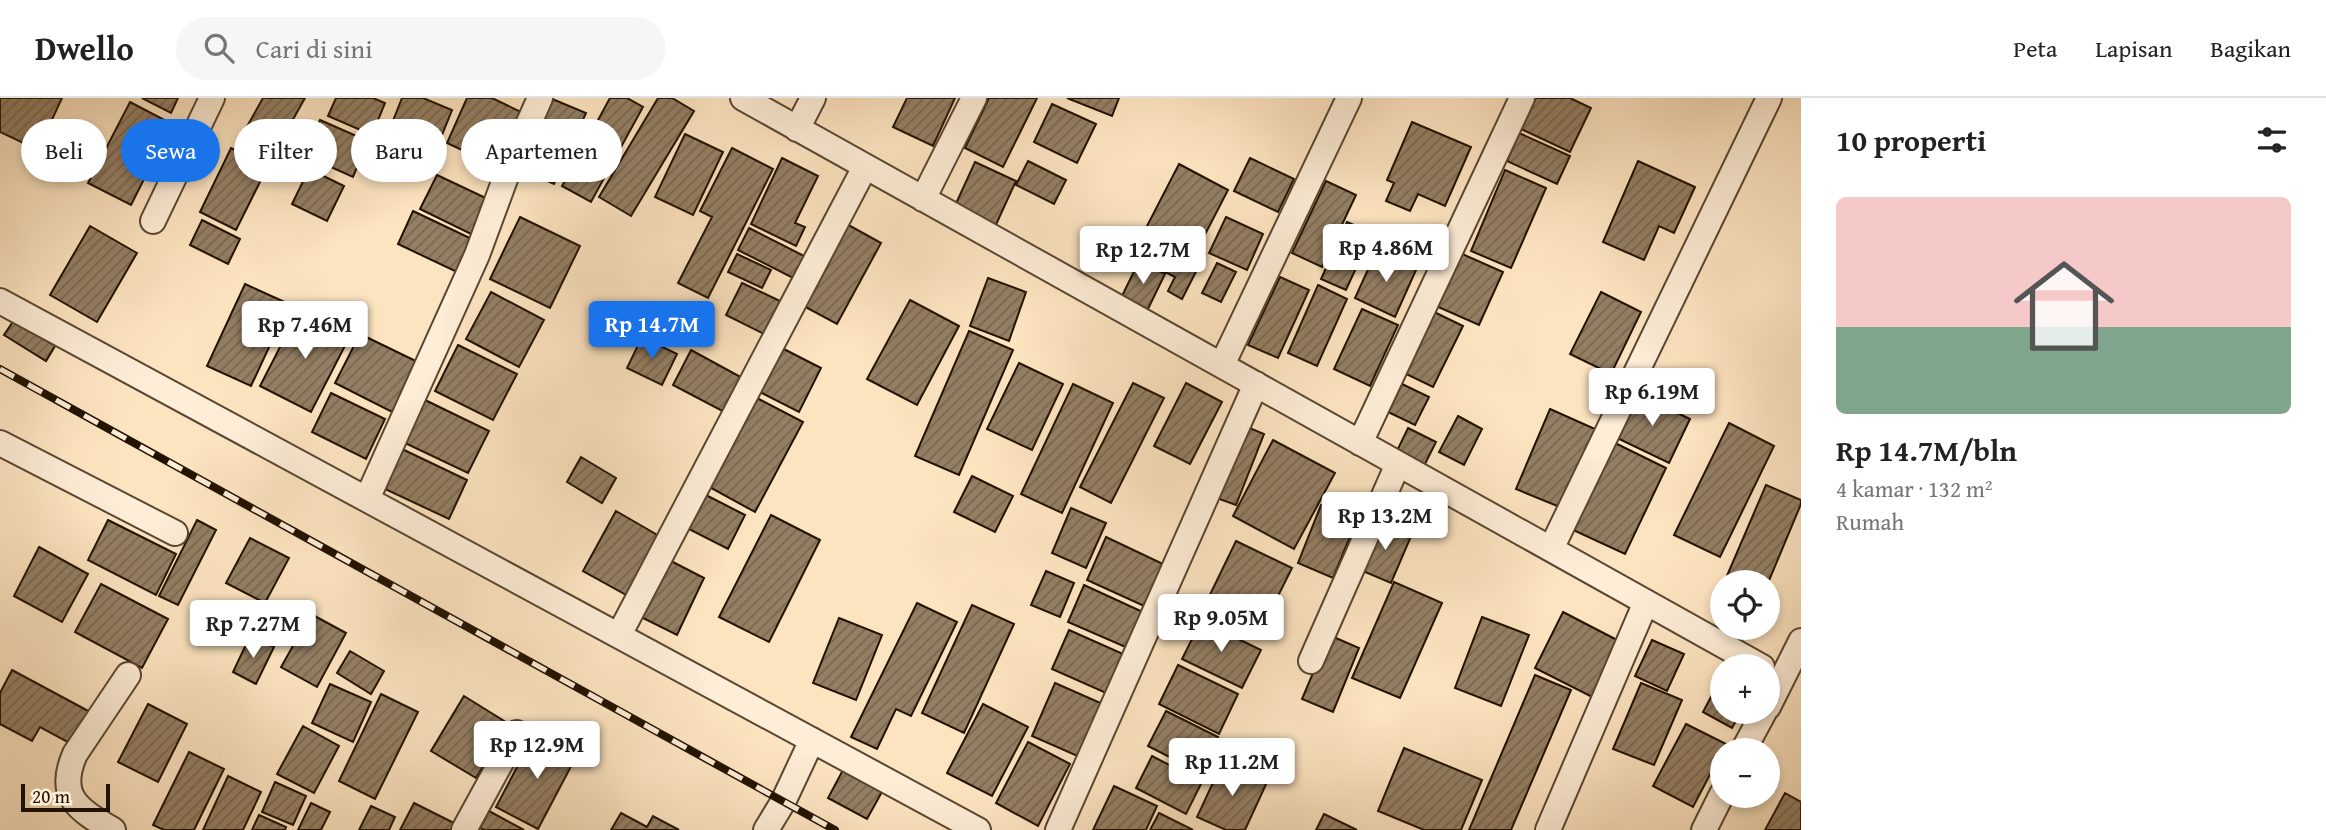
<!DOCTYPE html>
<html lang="id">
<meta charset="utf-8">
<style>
body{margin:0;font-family:"Gentium Book Plus",serif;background:#f6f6f6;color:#222;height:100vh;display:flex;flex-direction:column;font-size:26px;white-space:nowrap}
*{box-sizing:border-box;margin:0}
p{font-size:23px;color:#767676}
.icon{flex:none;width:38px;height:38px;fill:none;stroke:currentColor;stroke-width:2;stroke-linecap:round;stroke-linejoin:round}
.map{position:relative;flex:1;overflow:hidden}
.details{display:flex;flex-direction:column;background:#fff;width:525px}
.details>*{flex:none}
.hud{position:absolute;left:21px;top:21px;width:665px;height:63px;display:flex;gap:14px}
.controls{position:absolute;left:1710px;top:472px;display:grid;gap:14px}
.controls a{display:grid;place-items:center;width:70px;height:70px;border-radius:50%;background:#fff;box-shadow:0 4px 10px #0003;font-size:35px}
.scale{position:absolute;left:21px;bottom:18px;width:89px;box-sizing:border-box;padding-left:7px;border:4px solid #221200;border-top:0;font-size:19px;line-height:24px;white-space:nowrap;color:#221200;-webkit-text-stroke:5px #feedd7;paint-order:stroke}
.price{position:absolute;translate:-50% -60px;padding:0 16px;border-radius:7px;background:#fff;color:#222;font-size:23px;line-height:46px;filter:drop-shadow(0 2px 4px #0008)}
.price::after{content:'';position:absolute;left:50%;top:42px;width:21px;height:16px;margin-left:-10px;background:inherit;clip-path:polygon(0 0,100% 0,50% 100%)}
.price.active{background:#1a73e8;color:#fff}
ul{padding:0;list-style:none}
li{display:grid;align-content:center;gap:14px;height:371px;padding:0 35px}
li+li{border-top:2px solid #e0e0e0}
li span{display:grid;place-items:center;height:217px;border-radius:10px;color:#555}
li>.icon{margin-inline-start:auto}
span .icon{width:126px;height:126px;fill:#fffc;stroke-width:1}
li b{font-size:30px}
h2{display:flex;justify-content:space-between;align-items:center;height:84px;padding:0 35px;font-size:30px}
.pill{padding:0 24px;border-radius:32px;background:#fff;box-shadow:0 4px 10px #0003;font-size:24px;line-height:63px}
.pill.active{background:#1a73e8;color:#fff}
header{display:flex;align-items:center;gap:42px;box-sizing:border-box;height:98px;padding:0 35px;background:#fff;border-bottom:2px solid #e0e0e0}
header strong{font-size:33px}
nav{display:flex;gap:38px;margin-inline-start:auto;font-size:24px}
.search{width:490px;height:63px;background:#f6f6f6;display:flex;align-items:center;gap:18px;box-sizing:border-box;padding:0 24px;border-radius:38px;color:#767676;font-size:26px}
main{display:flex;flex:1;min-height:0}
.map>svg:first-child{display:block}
.building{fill:url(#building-hatch);stroke:#221200;stroke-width:2}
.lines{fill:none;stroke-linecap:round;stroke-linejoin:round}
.minor-casing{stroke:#594630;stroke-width:28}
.minor{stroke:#feedd7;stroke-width:24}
.rail-casing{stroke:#221200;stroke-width:8}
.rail{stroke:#feedd7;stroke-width:5;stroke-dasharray:16;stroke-linecap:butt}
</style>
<header>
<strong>Dwello</strong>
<div class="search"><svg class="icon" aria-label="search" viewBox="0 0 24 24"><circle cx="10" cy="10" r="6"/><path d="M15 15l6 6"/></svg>Cari di sini</div>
<nav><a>Peta</a><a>Lapisan</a><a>Bagikan</a></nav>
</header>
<main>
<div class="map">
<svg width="1801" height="732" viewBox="0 0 1801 732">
<defs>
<pattern id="building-hatch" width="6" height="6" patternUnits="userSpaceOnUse" patternTransform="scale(1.75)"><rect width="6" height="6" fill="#947f64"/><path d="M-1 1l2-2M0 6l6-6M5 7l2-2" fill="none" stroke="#786750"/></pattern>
</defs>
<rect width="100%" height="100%" fill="#fde4c1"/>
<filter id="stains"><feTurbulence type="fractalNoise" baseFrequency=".00286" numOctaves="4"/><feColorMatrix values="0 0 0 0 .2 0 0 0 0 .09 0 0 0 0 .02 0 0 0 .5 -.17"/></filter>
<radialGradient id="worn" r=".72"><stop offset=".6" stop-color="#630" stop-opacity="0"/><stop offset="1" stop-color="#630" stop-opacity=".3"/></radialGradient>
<!-- building -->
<path class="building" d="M0 0H62L38 52 0 34Z
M142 0H178L171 15Z
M263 0H305L272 59 240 41Z
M336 0H373L385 5 372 37 328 18Z
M402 0H423L452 12 434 57 387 38Z
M467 0H492L523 15 498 69 447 45Z
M550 0 586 15 554 86 518 70Z
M610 0H627L643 9 591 104 562 88Z
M658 0H672L694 13 631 118 599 99Z
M907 0H955L933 48 893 29Z
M989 0H1037L1003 69 965 50Z
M1067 0H1119L1112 18Z
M1536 0H1570L1591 10 1570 54 1521 31Z
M130 4 172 26 131 107 88 85Z
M1052 6 1096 26 1077 65 1034 44Z
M320 22 368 43 353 79 304 57Z
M1412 24 1471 49 1445 108 1418 96 1410 113 1386 103 1394 85 1387 82Z
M1519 35 1570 58 1557 86 1507 63Z
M685 36 723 54 693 117 655 99Z
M231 50 268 68 236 132 200 114Z
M732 50 773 71 708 200 678 185 712 119 700 113Z
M782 60 818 78 795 125 805 129 796 148 751 126Z
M1250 60 1294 81 1278 114 1234 93Z
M1028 63 1066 82 1054 106 1016 87Z
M1638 63 1695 89 1674 135 1659 128 1644 162 1603 144Z
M975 64 1016 83 994 131 953 112Z
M1179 66 1228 92 1197 152 1205 156 1182 201 1168 193 1175 179 1132 157Z
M309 71 344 88 327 123 292 106Z
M1505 72 1546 90 1511 170 1471 153Z
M437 77 490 102 473 137 420 111Z
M1326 83 1356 97 1322 169 1292 155Z
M413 113 474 142 459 175 398 146Z
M520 119 580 148 550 210 490 181Z
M1226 119 1263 136 1247 172 1209 155Z
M202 122 240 141 228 166 190 147Z
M843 124 881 145 837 226 798 205Z
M1347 124 1372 135 1346 192 1321 181Z
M90 128 137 155 97 224 50 197Z
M749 130 806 159 795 181 738 152Z
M1376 154 1416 172 1395 219 1355 200Z
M1460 155 1503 174 1479 227 1436 208Z
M737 156 771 172 762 190 728 174Z
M1139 163 1165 176 1147 213 1121 200Z
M1217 165 1236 174 1221 204 1202 195Z
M1280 179 1309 192 1278 260 1248 247Z
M988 180 1026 194 1009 243 970 228Z
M742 185 780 203 764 236 726 217Z
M245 186 289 206 251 288 207 268Z
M1318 187 1347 201 1317 268 1288 255Z
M491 194 544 222 519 269 466 241Z
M1601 194 1641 214 1611 276 1570 256Z
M910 202 959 228 917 307 867 281Z
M1362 211 1398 227 1370 288 1334 271Z
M299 212 350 238 311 314 260 288Z
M1430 212 1463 228 1433 289 1400 273Z
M14 222 55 248 46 263 4 237Z
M969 233 1013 252 959 377 915 358Z
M360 236 424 267 398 317 335 285Z
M642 239 677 256 662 287 627 270Z
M458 247 517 276 493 322 435 293Z
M776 247 821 270 799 314 754 291Z
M691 252 746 282 728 316 673 287Z
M1019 265 1063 286 1032 352 987 331Z
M1133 285 1164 300 1111 405 1080 389Z
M1186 285 1222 304 1190 366 1154 348Z
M1073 286 1113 305 1062 415 1021 396Z
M1402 286 1429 299 1415 327 1388 314Z
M331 295 385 321 366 361 312 334Z
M1636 295 1690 321 1669 365 1615 339Z
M751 297 803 324 755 414 704 386Z
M425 302 489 333 468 375 405 345Z
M1550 311 1595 331 1562 410 1516 391Z
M1458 318 1482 331 1464 367 1439 354Z
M1729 325 1774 348 1720 459 1674 437Z
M1240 326 1264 336 1236 407 1211 398Z
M1408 330 1436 344 1422 372 1394 359Z
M1273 342 1335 375 1294 451 1233 418Z
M1613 344 1666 370 1625 456 1571 431Z
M402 351 467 382 449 421 383 390Z
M581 359 616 380 602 405 567 384Z
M972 378 1013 398 995 434 954 414Z
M1766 387 1801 402V406L1768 485H1737L1726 480Z
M702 395 745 417 728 451 685 429Z
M1321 407 1357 422 1333 480 1298 465Z
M1071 410 1106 425 1086 470 1052 455Z
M616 413 661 439 628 498 583 473Z
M771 417 820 442 769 544 719 519Z
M108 422 176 456 156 497 88 462Z
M197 422 216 432 178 507 159 498Z
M1379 422 1412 436 1391 485 1358 471Z
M1106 439 1163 466 1144 508 1087 482Z
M250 440 289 460 265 505 226 485Z
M1236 443 1292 470 1257 540 1202 513Z
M39 449 88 476 62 524 14 498Z
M667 461 704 480 677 537 639 518Z
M1046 473 1074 485 1060 519 1031 507Z
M1394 484 1442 505 1400 600 1352 580Z
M101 486 168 521 142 570 75 534Z
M1084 487 1145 515 1130 551 1068 524Z
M917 505 957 524 911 618 896 611 877 651 851 639Z
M972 507 1014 526 964 635 922 615Z
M1563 514 1619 543 1592 599 1535 570Z
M311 516 346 535 317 589 281 569Z
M1482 519 1529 537 1501 608 1455 590Z
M839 520 882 537 856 602 813 585Z
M1201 523 1261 552 1242 590 1182 561Z
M1069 532 1123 556 1106 595 1052 571Z
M1329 537 1359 550 1333 614 1302 601Z
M250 538 274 549 256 586 233 574Z
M1652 542 1684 556 1667 593 1635 578Z
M350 553 384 573 371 596 337 575Z
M1178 567 1238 596 1219 636 1159 606Z
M12 572 92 615 75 648 40 629 32 643 0 626V595Z
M1535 577 1571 592 1511 732H1469Z
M1055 585 1105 607 1082 660 1032 638Z
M1641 585 1682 602 1654 667 1613 651Z
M330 586 371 604 353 644 312 625Z
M1713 595 1722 601V614H1741L1732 630 1703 614Z
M381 596 418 614 375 701 339 683Z
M464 598 509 626 476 680 431 653Z
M148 606 187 626 158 684 118 664Z
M983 606 1028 629 992 698 947 675Z
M1166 613 1218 639 1199 674 1148 648Z
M1686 626 1726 646 1693 709 1653 688Z
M303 628 339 648 314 695 277 676Z
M535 635 577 657 538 731 496 709Z
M1028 644 1070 666 1038 728 996 705Z
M1404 650 1482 682 1461 732H1424L1378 713Z
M189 654 224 671 194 732H164L153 727Z
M1152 658 1202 684 1186 716 1136 690Z
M1224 661 1268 682 1245 732H1226L1197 719Z
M844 670 883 692 867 721 828 700Z
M228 678 261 694 243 732H203Z
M275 684 306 698 293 727 262 714Z
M1114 688 1157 708 1146 732H1093Z
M1785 695 1801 704V732H1765Z
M311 705 330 714 321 732H298Z
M414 705 454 725 451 732H400Z
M371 708 395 719 389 732H359Z
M489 713 524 732H484L480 730Z
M621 715 647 729 653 718 679 732H611Z
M1159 715 1193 732H1150Z
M1324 716 1357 732H1316Z
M259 717 286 729 285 732H252Z"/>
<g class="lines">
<defs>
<path id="minor" d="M743 0 1762 569
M797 31 813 0
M923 101 974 0
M153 123 212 0
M0 203 978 732
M1222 267 1349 0
M0 345 175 435
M1360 345 1522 0
M367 401 477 157 511 65 540 0
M1551 451 1769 0
M619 537 865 69
M1311 563 1398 366
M1768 609 1801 543
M1743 653 1764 614
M113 732C79 712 56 699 75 656L128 577
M464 732 517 635
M766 732 783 704 812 642
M1058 732 1256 286
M1548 732 1646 504
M1704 732 1722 696"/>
</defs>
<!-- minor casing -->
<use href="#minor" class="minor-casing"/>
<!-- minor -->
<use href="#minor" class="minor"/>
<defs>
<path id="rail" d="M0 271 835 732"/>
</defs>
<!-- rail casing -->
<use href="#rail" class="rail-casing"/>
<!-- rail -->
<use href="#rail" class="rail"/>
</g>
<rect width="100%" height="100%" filter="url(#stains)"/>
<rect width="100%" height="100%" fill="url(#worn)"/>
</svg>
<div class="controls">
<a><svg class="icon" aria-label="locate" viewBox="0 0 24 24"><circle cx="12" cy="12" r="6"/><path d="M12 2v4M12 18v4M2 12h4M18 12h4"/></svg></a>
<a>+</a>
<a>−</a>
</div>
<div class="scale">20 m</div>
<b class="price" style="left:1386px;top:186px">Rp 4.86M</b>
<b class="price" style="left:1143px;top:188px">Rp 12.7M</b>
<b class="price" style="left:305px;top:263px">Rp 7.46M</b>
<b class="price active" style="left:652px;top:263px">Rp 14.7M</b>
<b class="price" style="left:1652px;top:330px">Rp 6.19M</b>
<b class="price" style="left:1385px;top:454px">Rp 13.2M</b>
<b class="price" style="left:1221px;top:556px">Rp 9.05M</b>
<b class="price" style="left:253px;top:562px">Rp 7.27M</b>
<b class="price" style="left:537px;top:683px">Rp 12.9M</b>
<b class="price" style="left:1232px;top:700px">Rp 11.2M</b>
<div class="hud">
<a class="pill">Beli</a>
<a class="pill active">Sewa</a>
<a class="pill">Filter</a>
<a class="pill">Baru</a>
<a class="pill">Apartemen</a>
</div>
</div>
<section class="details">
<h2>10 properti<svg class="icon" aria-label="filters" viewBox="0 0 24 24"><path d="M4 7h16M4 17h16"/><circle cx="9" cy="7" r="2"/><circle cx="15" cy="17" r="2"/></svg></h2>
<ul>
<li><span style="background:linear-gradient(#f6c9c9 60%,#7fa58c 0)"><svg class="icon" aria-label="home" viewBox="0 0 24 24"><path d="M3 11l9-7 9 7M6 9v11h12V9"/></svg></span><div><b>Rp 14.7M/bln</b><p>4 kamar · 132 m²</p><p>Rumah</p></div></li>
</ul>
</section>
</main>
